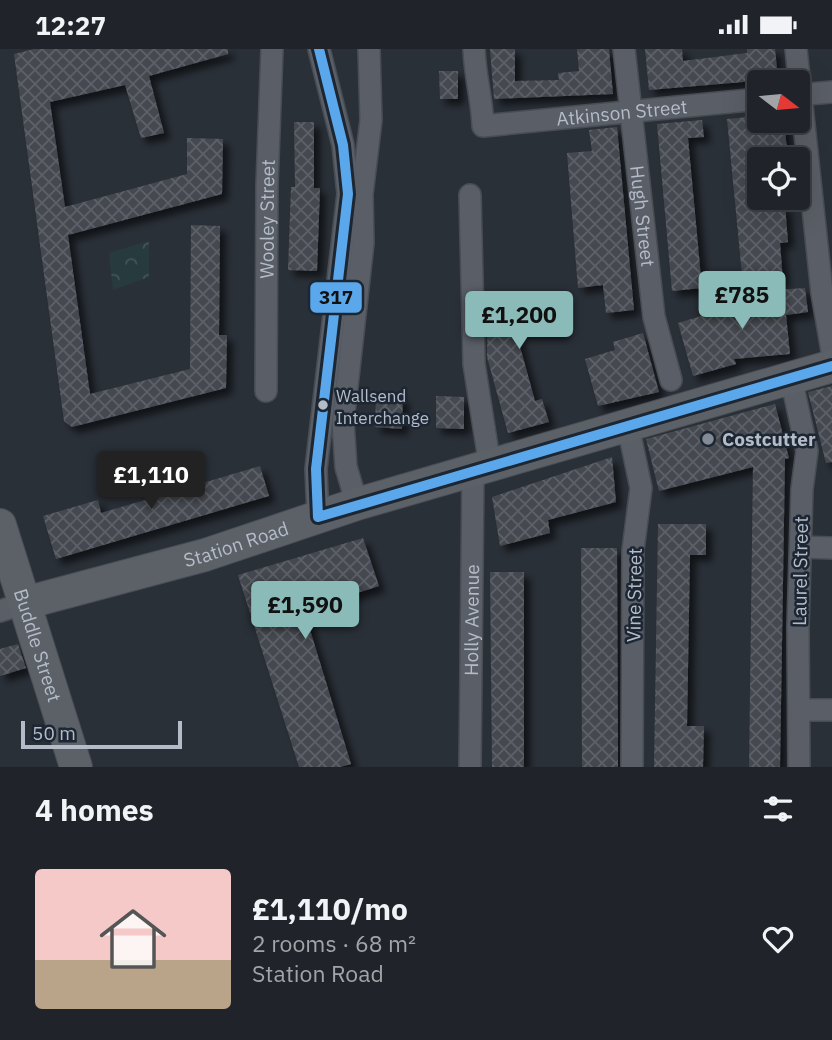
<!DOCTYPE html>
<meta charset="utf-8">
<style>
body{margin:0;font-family:"IBM Plex Sans",sans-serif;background:#282c32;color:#f1f3f6;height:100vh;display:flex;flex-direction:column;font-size:26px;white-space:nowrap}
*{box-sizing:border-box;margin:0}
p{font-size:23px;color:#a2a4a8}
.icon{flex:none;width:38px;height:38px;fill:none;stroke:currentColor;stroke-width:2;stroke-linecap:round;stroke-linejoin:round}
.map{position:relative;height:718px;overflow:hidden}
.panel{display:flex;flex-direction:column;background:#20242a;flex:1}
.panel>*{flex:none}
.needle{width:46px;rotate:106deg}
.buttons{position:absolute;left:747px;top:21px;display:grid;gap:14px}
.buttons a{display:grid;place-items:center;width:63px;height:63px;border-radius:7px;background:#20242a;box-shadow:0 7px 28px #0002,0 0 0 2px #3d4147;font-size:35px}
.scale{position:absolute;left:21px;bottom:18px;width:161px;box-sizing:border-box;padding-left:7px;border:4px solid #b4bcc9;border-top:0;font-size:19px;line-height:24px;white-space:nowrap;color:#b4bcc9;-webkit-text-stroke:5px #1d2633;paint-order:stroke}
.price{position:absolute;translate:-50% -60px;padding:0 16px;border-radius:7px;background:#8bbbb9;color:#111;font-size:23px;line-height:46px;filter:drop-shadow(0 2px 4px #0008)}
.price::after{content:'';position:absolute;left:50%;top:42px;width:21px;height:16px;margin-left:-10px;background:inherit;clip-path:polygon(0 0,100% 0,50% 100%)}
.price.selected{background:#222;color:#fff}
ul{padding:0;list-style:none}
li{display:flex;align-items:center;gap:21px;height:175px;padding:0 35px}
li+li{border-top:2px solid #3d4147}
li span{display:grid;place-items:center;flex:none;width:196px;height:140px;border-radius:7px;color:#555}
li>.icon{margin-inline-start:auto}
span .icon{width:84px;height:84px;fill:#fffc;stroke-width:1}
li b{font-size:30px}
h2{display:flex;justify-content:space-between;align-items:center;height:84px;padding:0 35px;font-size:30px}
.status{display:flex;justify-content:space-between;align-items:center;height:49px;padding:0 35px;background:#20242a;direction:ltr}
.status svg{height:19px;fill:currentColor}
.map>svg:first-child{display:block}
.forest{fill:url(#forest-crowns)}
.building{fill:url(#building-cross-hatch);filter:url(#shadow)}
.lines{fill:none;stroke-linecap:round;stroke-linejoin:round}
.street-casing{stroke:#484c53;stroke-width:24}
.primary-casing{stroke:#484c55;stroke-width:34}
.street{stroke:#5a5e66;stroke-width:21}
.primary{stroke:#5c6168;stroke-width:32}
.bus-1-casing{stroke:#1d2633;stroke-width:16}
.bus-1{stroke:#5aa8eb;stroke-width:10}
.bus-dot{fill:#b4bcc9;stroke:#1d2633;stroke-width:2.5}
.poi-dot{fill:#848b96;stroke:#1d2633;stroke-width:2.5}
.labels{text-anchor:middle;stroke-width:5;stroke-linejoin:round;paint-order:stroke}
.bus-label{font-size:17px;fill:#b4bcc9;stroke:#1d2633;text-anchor:start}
.street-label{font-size:19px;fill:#b4bcc9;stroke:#1d2633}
.poi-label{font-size:19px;font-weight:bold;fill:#b4bcc9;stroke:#1d2633;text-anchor:start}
.line-badge{stroke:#1d2633;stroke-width:2.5}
.pale-badge-label{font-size:19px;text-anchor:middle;font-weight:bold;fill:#111}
</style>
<div class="status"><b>12:27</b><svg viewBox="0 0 49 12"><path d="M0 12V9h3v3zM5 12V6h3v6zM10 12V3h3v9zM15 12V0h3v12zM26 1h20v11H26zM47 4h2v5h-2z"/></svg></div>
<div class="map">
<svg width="832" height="718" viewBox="0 0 832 718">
<defs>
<pattern id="forest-crowns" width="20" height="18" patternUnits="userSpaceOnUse" patternTransform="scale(1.75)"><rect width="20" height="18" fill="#273a3e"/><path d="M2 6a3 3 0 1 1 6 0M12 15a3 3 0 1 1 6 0" fill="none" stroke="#445559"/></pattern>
<pattern id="building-cross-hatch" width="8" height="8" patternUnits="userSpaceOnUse" patternTransform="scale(1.75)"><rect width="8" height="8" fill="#444950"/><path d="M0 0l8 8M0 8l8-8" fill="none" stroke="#5d6168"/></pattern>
<filter id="shadow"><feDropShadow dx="6" dy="6" stdDeviation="3.5" flood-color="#0009"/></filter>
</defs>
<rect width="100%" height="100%" fill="#2a3038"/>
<!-- forest -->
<path class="forest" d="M149 192V228L113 241 109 204Z"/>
<!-- building -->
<path class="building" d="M34 0H228V5L149 27 164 84 141 89 125 36 50 53 65 158 187 125V89L223 90 222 145 68 186 90 345 190 320 191 176 220 177 219 286H227L226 339 72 378 64 372 14 5Z
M490 0H515V32L559 31 558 24 579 22 577 0H609L613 45 494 50Z
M645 0H682L683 12 747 4V0H775L778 30 649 41Z
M439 22H458V50H440Z
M760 67V72H784L788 110H760V158L785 156 788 193 780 194 783 232 743 236 727 70Z
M702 71 704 88 688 89 702 239 672 242 657 75Z
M294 73H314V139H320L317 222 288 221 291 138H295Z
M617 78 634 261 606 264 603 236 578 239 567 104 592 102 589 81Z
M805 239 808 263 786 266 790 305 734 310 736 315 693 327 678 274 775 245V241Z
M488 244H562V283H516L535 352 542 350 549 373 508 384 487 308Z
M643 284 659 343 598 357 585 310 615 301 613 293Z
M832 337V413L826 414 808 343Z
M376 346 403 347 402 380 375 378Z
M436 347 464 348V380L436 379Z
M775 355 789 409 785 410 780 718H749L753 418 659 442 646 390Z
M612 408 616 453 548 471 550 484 500 497 492 448Z
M260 417 269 447 56 510 43 467 98 451 101 464 162 446 157 428 181 421 186 439Z
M658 475H706V506H690L687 677H704L703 718H654Z
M363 489 379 537 304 561 351 715 340 718H299L238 526Z
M581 499H617L618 718H582Z
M490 523H524V718H492Z
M18 595 26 619 0 627V600Z"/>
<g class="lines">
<defs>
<g id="street">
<path id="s1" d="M474 0C475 28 482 49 483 77L760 50"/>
<path id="s2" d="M624 0 654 268 671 331"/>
<path d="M796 0 822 244 832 302"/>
<path d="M798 46 832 43"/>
<path d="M470 146 474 315 490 417"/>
<path d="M791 329 807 402 802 440 798 578 799 718"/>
<path id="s3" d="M266 342 267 136 272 0"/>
<path d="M628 377 641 439 633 501 632 718"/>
<path d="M357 455 346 418 343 373 363 194 362 145 371 71 369 0"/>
<path d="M318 468 316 420 348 145 343 96 319 0"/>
<path d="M801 498 832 499"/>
<path d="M0 562 25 554"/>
<path d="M799 661H832"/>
<path id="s4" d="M470 718 473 422"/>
</g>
<g id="primary">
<path id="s5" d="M0 476 76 718"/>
<path id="s6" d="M25 554 205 506 357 455 832 317"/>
</g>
</defs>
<!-- street casing -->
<use href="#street" class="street-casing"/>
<!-- primary casing -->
<use href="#primary" class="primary-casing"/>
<!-- street -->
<use href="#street" class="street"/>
<!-- primary -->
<use href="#primary" class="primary"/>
<defs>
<path id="bus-1" d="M319 0 343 96 348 145 316 420 318 468 832 317"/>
</defs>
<!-- bus-1 casing -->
<use href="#bus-1" class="bus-1-casing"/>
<!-- bus-1 -->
<use href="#bus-1" class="bus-1"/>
</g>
<!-- markers -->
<circle class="bus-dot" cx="323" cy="356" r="6"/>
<circle class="poi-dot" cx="708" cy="390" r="7"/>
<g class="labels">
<!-- bus labels -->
<g class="bus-label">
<text x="336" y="353">Wallsend<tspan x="336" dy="22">Interchange</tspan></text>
</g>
<!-- street labels -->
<g class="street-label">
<text dy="7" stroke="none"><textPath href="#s1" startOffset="217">Atkinson Street</textPath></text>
<text dy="7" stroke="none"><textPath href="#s2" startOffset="168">Hugh Street</textPath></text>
<text dy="7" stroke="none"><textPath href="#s3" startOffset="172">Wooley Street</textPath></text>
<text dy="7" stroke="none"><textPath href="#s6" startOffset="219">Station Road</textPath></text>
<text transform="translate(800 522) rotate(-89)" y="7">Laurel Street</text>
<text transform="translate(634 546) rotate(-89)" y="7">Vine Street</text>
<text dy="7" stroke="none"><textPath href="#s4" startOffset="147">Holly Avenue</textPath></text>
<text dy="7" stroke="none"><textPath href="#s5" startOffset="126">Buddle Street</textPath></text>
</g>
<!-- poi labels -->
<g class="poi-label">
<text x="722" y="397">Costcutter</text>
</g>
</g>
<rect class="line-badge" x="309" y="232" width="54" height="33" rx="7" fill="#5aa8eb"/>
<g class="pale-badge-label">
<text x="336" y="255">317</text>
</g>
</svg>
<div class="buttons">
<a><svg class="needle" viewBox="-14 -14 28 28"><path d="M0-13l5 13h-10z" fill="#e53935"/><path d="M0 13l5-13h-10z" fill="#a2a4a8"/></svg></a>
<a><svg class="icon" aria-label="locate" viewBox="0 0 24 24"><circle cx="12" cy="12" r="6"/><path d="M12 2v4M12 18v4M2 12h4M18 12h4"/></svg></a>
</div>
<div class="scale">50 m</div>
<b class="price" style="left:742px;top:282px">£785</b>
<b class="price" style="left:519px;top:302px">£1,200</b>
<b class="price selected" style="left:151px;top:462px">£1,110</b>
<b class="price" style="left:305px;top:592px">£1,590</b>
</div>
<section class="panel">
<h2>4 homes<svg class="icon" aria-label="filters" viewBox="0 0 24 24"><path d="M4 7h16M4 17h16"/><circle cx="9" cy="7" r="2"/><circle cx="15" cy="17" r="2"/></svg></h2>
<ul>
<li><span style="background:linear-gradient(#f6c9c9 65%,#b9a48a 0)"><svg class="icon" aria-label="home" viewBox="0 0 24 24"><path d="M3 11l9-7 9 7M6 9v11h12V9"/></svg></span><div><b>£1,110/mo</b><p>2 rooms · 68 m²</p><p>Station Road</p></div><svg class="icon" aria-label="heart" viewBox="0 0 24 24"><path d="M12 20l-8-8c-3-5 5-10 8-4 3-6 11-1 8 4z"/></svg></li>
</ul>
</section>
